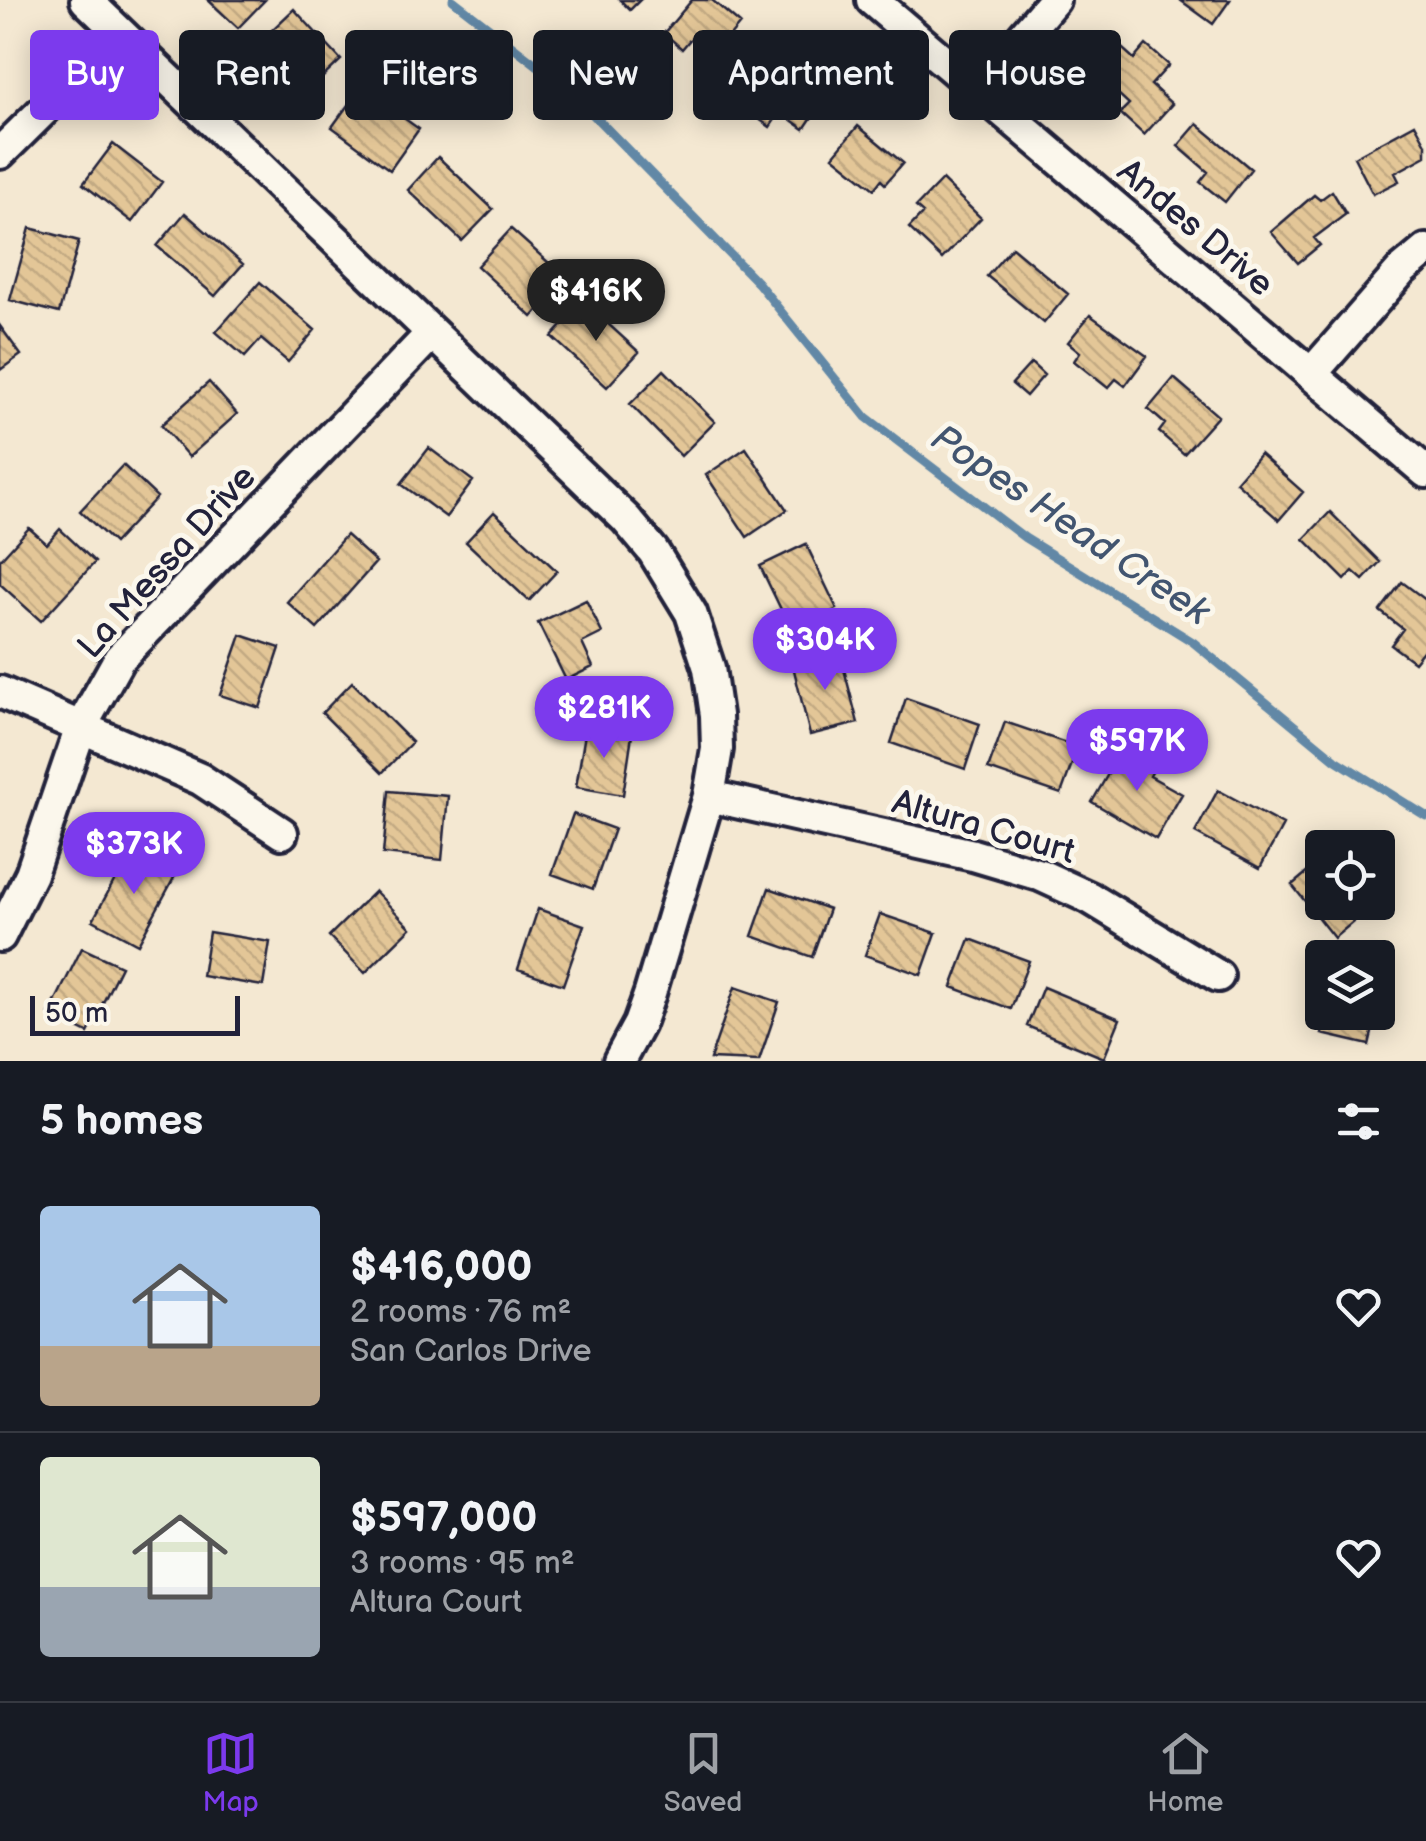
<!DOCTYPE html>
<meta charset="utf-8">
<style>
body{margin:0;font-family:"Balsamiq Sans",sans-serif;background:#242831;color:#f1f3f6;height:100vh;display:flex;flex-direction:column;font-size:38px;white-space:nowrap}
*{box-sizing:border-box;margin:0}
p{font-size:32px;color:#9ea1a6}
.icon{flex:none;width:55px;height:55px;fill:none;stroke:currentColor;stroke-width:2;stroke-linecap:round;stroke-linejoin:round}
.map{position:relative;height:1061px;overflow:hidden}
.side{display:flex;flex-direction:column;background:#171b24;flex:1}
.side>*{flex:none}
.guide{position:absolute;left:30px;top:30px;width:1368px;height:90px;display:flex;gap:20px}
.tools{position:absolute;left:1305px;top:830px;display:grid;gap:20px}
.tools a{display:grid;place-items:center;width:90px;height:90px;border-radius:10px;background:#171b24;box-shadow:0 5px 25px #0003;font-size:50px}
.scale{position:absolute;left:30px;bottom:25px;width:210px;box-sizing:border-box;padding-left:10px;border:5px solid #22223b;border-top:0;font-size:28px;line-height:35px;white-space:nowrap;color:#22223b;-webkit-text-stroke:8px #fbf7ec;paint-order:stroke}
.price{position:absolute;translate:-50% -85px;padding:0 22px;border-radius:35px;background:#7c3aed;color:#fff;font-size:32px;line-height:65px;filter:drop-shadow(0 2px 5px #0008)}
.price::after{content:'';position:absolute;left:50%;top:60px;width:30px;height:22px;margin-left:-15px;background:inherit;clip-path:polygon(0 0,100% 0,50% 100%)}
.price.selected{background:#222;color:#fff}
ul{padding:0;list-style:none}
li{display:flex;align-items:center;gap:30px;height:250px;padding:0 40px}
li+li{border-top:2px solid #363941}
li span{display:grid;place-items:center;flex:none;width:280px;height:200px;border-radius:10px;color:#555}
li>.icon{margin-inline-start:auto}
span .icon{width:120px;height:120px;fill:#fffc;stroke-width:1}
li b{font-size:42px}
h2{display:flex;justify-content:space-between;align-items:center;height:120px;padding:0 40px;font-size:42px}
.tag{padding:0 35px;border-radius:10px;background:#171b24;box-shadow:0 5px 25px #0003;font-size:35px;line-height:90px}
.tag.selected{background:#7c3aed;color:#fff}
.tabs{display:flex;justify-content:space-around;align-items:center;height:140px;border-top:2px solid #363941;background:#171b24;font-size:28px;color:#9ea1a6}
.tabs a{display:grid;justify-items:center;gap:5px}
.tabs .selected{color:#7c3aed}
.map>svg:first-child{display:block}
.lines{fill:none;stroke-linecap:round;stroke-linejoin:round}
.stream{stroke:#6288a6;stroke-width:9}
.building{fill:url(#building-back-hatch);stroke:#22223b;stroke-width:2.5}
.minor-casing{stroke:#22223b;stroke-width:38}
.minor{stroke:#fbf7ec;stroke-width:30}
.labels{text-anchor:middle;stroke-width:10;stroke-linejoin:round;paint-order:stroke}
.street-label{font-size:35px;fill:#22223b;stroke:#fbf7ec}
.water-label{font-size:38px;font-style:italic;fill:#425570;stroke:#fbf7ec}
</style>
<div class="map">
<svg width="1426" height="1061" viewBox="0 0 1426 1061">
<defs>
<pattern id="building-back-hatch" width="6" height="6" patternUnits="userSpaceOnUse" patternTransform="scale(2.5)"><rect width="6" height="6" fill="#e3c697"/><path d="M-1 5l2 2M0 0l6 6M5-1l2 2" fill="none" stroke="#c2aa83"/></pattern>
</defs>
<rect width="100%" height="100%" fill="#f4e8d2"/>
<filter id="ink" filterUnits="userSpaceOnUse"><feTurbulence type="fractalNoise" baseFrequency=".01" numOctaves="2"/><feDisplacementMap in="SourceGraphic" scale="20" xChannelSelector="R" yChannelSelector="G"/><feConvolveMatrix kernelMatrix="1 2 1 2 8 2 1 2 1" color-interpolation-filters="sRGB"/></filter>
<g filter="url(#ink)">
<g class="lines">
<!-- stream -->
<path class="stream" d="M453 0 568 89 758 283 866 417 1025 538 1193 642 1336 760 1426 816"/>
</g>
<!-- building -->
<path class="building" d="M208 0H265L238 28Z
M620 0H640L630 10Z
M692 0H712L740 24 715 54 693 36 682 49 664 33Z
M1180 0H1230L1213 24Z
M294 9 341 60 303 96 256 45Z
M1114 41 1134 59 1146 45 1169 65 1151 85 1172 104 1144 135 1120 113 1129 104 1090 68Z
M772 56 827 95 804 129 780 112 770 127 752 114 763 97 749 87Z
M361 87 419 129 390 170 332 127Z
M1197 124 1251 169 1225 202 1200 182 1208 172 1178 146Z
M1415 124 1426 144V156L1395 173 1399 181 1373 194 1354 157Z
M858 126 903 163 885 184 881 180 874 189 833 156Z
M113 144 162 182 132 222 83 184Z
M438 157 493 209 462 241 408 190Z
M942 180 981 218 942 259 909 228 923 213 916 207Z
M1332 191 1346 214 1314 238 1320 245 1298 263 1271 232 1314 195 1320 200Z
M185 213 243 264 215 296 157 246Z
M30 228 79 241 59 313 10 300Z
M511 229 567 279 532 317 477 266Z
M1012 247 1068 294 1044 323 987 276Z
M260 282 315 330 288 362 261 339 245 357 216 332Z
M584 302 639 352 607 387 552 337Z
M1090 315 1147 356 1125 386 1116 379 1108 388 1074 361 1080 352 1068 342Z
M0 326 21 355 0 370Z
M1031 363 1044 375 1026 396 1012 384Z
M664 370 715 422 681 456 630 404Z
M1174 378 1218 416 1184 454 1159 432 1165 424 1148 409Z
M209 382 237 414 189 457 161 425Z
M429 448 473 481 446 517 401 484Z
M746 448 787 510 747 537 706 475Z
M1260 454 1303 492 1279 520 1236 482Z
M123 465 157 497 114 543 80 511Z
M494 512 557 571 529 601 466 542Z
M1330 512 1380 562 1363 580 1353 571 1345 580 1304 539Z
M29 528 47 544 60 529 95 562 41 621 0 584V560Z
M346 535 376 562 317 629 287 602Z
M806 544 837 609 792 632 760 566Z
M1402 582 1426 600V647L1414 662 1391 645 1403 629 1380 611Z
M586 600 602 633 582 643 593 667 566 680 538 623Z
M241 635 280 648 260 708 220 695Z
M839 650 858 723 810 735 792 662Z
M352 682 412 742 382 773 322 713Z
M906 698 980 724 965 769 891 743Z
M1005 722 1078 747 1061 794 988 769Z
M586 728 632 735 623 795 576 787Z
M1124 746 1156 765 1150 776 1182 794 1156 839 1092 802Z
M1218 790 1283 825 1260 868 1195 833Z
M389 791 448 796 442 860 383 854Z
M573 814 614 829 593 889 552 874Z
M131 850 176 874 138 944 93 920Z
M1322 860V902H1367L1371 907 1334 938 1292 885Z
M769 888 829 909 812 957 752 936Z
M375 891 411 928 365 973 329 936Z
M538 909 584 925 563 985 518 969Z
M880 914 936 933 921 975 865 955Z
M209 932 270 942 263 986 202 976Z
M970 939 1029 961 1011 1009 952 987Z
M82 948 121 966 88 1033 49 1014Z
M1378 973 1386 975 1378 1011Z
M735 987 779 1002 759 1061 710 1059Z
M1043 987 1120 1019 1104 1058 1027 1026Z
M1327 1012H1377L1369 1045 1322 1034Z"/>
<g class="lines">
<defs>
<path id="minor" d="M86 0 626 519 653 551 691 613 709 668 716 715 717 749 709 796 650 993 639 1024 619 1061
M872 0 1426 472
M983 95 1017 43 1054 0
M0 153 121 34
M1311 374 1402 270 1426 250
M0 692 200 779 282 833
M709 796 973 855 1040 875 1090 898 1218 976
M0 936 31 874 81 727 119 659 431 334"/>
</defs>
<!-- minor casing -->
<use href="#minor" class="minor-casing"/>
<!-- minor -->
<use href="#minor" class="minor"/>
</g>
</g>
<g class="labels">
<!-- street labels -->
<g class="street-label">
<text transform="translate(1196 227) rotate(40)" y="12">Andes Drive</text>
<text transform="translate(166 561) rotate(-48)" y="12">La Messa Drive</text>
<text transform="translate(984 826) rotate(16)" y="12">Altura Court</text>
</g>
<!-- water labels -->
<g class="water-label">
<text transform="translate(1071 524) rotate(34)" y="13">Popes Head Creek</text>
</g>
</g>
</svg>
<div class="tools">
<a><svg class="icon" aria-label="locate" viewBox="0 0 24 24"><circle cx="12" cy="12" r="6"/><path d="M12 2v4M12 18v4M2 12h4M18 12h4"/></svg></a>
<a><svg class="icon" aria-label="layers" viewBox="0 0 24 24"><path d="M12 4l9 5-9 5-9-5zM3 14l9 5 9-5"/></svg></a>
</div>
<div class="scale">50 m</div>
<b class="price selected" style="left:596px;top:344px">$416K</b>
<b class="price" style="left:825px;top:693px">$304K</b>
<b class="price" style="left:604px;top:761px">$281K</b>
<b class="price" style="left:1137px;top:794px">$597K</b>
<b class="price" style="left:134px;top:897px">$373K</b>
<div class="guide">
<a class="tag selected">Buy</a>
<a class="tag">Rent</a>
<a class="tag">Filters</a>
<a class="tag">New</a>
<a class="tag">Apartment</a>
<a class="tag">House</a>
</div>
</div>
<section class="side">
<h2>5 homes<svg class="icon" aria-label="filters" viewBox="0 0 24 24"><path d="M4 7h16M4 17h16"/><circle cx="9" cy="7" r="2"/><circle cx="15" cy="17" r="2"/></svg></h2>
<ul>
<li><span style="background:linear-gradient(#a9c7e8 70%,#b9a48a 0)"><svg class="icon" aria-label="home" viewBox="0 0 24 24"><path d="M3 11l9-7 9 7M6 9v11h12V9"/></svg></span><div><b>$416,000</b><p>2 rooms · 76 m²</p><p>San Carlos Drive</p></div><svg class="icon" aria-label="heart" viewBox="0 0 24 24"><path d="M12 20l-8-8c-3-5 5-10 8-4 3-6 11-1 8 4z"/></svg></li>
<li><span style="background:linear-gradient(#dfe7d0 65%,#9aa5b1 0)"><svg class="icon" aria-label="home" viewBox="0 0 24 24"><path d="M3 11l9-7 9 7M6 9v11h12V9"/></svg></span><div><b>$597,000</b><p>3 rooms · 95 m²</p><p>Altura Court</p></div><svg class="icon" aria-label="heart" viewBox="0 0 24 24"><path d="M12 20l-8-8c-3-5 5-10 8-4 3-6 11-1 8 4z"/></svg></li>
</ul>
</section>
<nav class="tabs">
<a class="selected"><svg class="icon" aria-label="map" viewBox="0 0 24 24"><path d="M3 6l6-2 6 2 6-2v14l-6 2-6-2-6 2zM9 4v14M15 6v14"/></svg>Map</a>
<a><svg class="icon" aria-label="saved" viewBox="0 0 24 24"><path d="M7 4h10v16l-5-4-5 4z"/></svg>Saved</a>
<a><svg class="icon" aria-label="home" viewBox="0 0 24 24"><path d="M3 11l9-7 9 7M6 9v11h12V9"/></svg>Home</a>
</nav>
